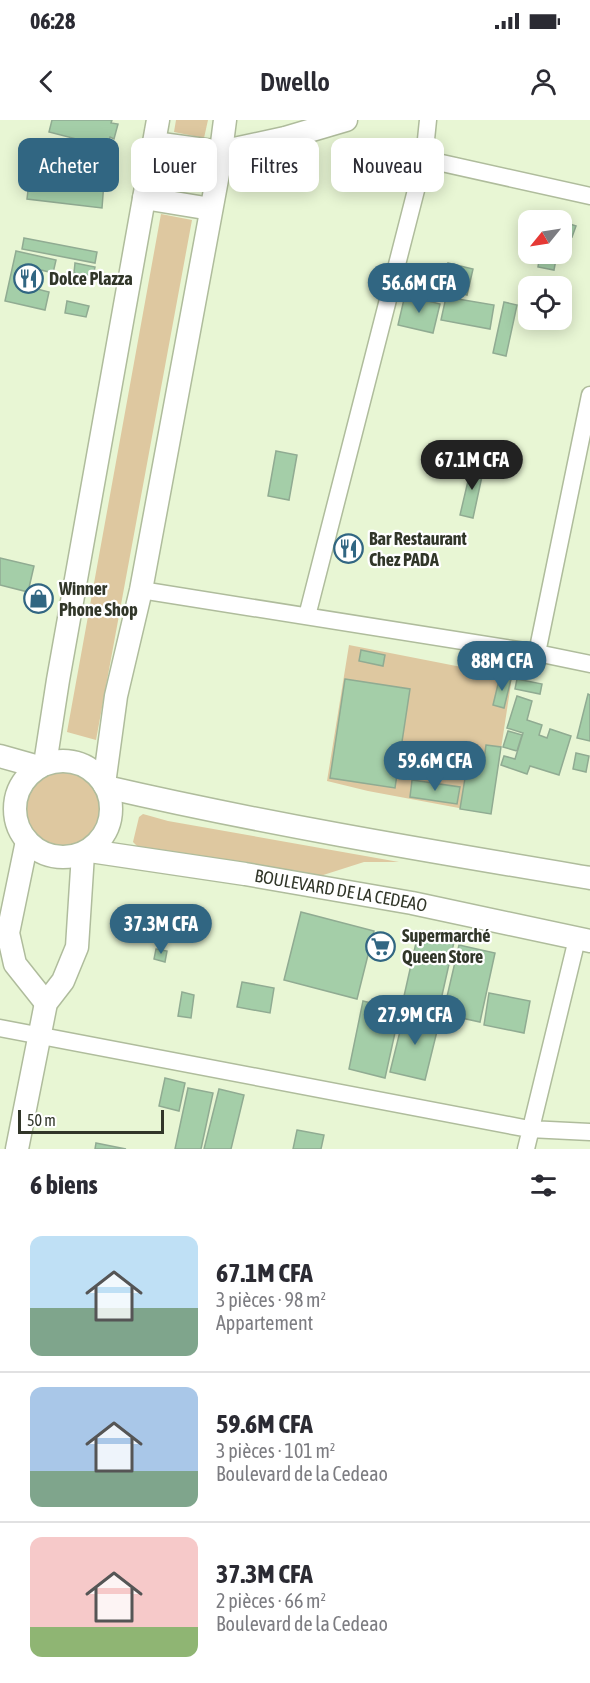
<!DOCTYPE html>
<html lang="fr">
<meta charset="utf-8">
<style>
body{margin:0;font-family:"Asap Condensed",sans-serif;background:#f2f2f3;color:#2b2b33;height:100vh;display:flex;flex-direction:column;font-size:22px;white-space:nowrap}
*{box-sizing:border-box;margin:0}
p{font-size:20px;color:#7c7c81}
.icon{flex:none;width:33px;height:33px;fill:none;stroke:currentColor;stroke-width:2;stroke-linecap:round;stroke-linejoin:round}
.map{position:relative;height:1029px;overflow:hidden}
.details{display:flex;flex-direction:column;background:#fff;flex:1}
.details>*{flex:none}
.hud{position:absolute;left:18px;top:18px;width:555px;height:54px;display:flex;gap:12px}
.needle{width:39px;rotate:240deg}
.controls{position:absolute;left:518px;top:90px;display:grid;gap:12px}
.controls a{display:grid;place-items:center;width:54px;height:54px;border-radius:12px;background:#fff;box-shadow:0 3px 15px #0003;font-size:30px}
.scale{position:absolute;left:18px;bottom:15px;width:146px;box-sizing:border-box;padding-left:6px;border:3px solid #313629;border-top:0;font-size:16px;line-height:21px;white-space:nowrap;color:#313629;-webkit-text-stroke:4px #fff;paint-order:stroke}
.price{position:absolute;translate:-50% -51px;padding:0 14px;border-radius:21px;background:#316682;color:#fff;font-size:20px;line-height:39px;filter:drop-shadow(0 2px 3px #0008)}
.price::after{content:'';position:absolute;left:50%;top:36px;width:18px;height:14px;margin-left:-9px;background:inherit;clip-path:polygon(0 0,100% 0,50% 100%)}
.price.on{background:#222;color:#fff}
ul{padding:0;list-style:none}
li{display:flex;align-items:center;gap:18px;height:150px;padding:0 30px}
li+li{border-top:2px solid #e1e1e2}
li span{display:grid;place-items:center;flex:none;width:168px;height:120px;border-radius:12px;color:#555}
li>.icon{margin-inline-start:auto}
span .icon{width:72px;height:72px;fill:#fffc;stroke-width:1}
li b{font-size:26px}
h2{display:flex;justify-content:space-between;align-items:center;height:72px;padding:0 30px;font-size:26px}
.tag{padding:0 21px;border-radius:12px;background:#fff;box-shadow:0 3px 15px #0003;font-size:21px;line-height:54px}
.tag.on{background:#316682;color:#fff}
.status{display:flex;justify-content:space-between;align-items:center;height:42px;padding:0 30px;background:#fff;direction:ltr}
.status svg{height:16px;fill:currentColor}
header{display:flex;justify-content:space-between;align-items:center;height:78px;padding:0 30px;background:#fff;font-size:27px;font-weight:600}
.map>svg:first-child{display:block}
.green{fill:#dec8a0}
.building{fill:#a4cea8;stroke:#90ab92;stroke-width:1.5}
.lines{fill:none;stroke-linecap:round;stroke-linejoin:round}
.street-casing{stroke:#afbc9c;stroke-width:19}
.secondary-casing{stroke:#afbc9c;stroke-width:25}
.street{stroke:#fff;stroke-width:16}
.secondary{stroke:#fff;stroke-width:22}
.labels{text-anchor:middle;stroke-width:4.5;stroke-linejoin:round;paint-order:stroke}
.poi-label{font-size:18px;font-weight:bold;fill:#313629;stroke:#fff;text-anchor:start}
.street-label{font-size:18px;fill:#313629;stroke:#fff}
</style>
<div class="status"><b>06:28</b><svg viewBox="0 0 49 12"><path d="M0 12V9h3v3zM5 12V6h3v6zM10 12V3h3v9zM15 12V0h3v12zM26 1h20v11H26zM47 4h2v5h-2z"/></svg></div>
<header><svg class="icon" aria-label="back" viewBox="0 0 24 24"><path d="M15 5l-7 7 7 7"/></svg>Dwello<svg class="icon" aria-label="person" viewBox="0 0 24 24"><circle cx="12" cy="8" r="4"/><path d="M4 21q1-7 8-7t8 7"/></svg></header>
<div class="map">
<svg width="590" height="1029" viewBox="0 0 590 1029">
<rect width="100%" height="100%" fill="#e8f6d4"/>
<!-- green -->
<path class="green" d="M176 0H208L204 18 174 12Z
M168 56a15 15 0 1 1 30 0a15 15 0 1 1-30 0Z
M161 94 192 100 96 620 67 612Z
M349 525 512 557 491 694 368 671 327 661Z
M25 690a38 38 0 1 1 76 0a38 38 0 1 1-76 0Z
M143 694 168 701 399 742H364L317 757 164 732 137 726 133 722 139 697Z"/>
<!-- building -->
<path class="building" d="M52 0H112L111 3 118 4 114 19 110 17 107 28 96 26V24L49 12Z
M68 23 112 32 108 51 65 43Z
M30 53 104 62 102 88 27 79Z
M561 101 576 106 572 117 561 114Z
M24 118 97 132 95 143 22 129Z
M16 131 56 140 53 153 37 149 33 168 49 172 45 190 5 181Z
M540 134H557L554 150 538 147Z
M75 143 95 147 93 156 74 153Z
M448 143 473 149 467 175 443 169Z
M405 175 440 184 433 213 398 205Z
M446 177 494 185 490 209 441 200Z
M67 181 89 186 86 197 65 193Z
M504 182 517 185 506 236 493 233Z
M276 331 297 335 289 380 268 376Z
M472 344 484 347 473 398 460 395Z
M0 438 34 446 28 472 0 465Z
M361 530 385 535 383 546 359 541Z
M500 556 511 559 504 588 493 585Z
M345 559 410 569 395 668 330 658Z
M517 559 542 564 540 574 515 569Z
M588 574 590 575V621L577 618Z
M517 576 532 581 527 600 542 605 539 615 547 618 550 609 571 616 559 655 530 646 527 654 501 645 504 636 515 639 523 613 507 608Z
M508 611 522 615 517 631 503 627Z
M486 625 501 627 491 694 460 689 467 646 483 648Z
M576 633 589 636 586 652 573 649Z
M412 660 460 667 457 684 410 677Z
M301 792 374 811 357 879 284 860Z
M418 814 454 822 438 893 402 885Z
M459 825 495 833 480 902 443 894Z
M156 829 167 831 165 842 154 839Z
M242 862 274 868 270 893 237 887Z
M182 872 194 875 191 898 178 896Z
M489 873 530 881 524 913 484 905Z
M363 881 400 890 385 958 349 949Z
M405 891 440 899 425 960 390 952Z
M165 958 185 963 179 991 159 986Z
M188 968 213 973 201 1029H175Z
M219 969 244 975 231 1029H204Z
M297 1010 324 1015 321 1029H293Z
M96 1023 126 1029H95Z"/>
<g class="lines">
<defs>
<path id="street" d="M424 39 590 76
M141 470 537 533 590 544
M307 496 424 39 428 0
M537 533 590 275
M0 908 529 1009 590 1012
M526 1029 577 819"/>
<g id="secondary">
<path d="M154 23 220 32 285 18 346 0"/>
<path d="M144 78 211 89"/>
<path d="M0 636 39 647"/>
<circle cx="63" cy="689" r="48"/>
<path d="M45 644 58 560 158 0"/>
<path d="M104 664 116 576 141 470 218 54 225 0"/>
<path d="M106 667C266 704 429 731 590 758"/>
<path d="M27 721 8 813 15 844 46 883"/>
<path id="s1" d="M90 731 245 754 412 783 590 821"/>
<path d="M17 1029 46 883 63 861 77 827 83 734"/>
</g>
</defs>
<!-- street casing -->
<use href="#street" class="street-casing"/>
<!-- secondary casing -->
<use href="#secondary" class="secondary-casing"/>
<!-- street -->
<use href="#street" class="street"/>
<!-- secondary -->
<use href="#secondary" class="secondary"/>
</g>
<!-- icons -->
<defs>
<symbol id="restaurant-ring" viewBox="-11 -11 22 22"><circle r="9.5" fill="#fff" stroke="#316682" stroke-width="1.5"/><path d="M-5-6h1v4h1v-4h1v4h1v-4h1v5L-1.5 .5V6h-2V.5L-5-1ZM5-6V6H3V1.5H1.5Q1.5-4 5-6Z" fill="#316682"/></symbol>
<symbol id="shop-ring" viewBox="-11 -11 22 22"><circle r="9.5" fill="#fff" stroke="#316682" stroke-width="1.5"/><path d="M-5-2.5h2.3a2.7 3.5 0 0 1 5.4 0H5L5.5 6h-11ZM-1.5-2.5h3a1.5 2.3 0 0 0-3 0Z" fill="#316682"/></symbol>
<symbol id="supermarket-ring" viewBox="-11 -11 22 22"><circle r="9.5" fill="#fff" stroke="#316682" stroke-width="1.5"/><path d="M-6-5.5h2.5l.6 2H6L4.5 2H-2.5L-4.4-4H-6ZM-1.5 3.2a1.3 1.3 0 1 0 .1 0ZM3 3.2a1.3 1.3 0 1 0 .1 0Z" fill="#316682"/></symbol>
</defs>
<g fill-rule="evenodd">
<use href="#restaurant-ring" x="12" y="142" width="33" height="33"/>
<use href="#restaurant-ring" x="332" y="412" width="33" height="33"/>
<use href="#shop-ring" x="22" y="462" width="33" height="33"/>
<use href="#supermarket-ring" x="364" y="810" width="33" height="33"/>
</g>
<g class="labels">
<!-- poi labels -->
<g class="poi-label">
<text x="49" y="165">Dolce Plazza</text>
<text x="369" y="425">Bar Restaurant<tspan x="369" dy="21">Chez PADA</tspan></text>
<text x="59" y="475">Winner<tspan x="59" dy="21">Phone Shop</tspan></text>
<text x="402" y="822">Supermarché<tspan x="402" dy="21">Queen Store</tspan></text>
</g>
<!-- street labels -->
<g class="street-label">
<text dy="6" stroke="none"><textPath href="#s1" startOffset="254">BOULEVARD DE LA CEDEAO</textPath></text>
</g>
</g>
</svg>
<div class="controls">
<a><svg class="needle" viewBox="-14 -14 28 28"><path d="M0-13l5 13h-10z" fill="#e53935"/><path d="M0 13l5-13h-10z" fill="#7c7c81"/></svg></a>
<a><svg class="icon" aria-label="locate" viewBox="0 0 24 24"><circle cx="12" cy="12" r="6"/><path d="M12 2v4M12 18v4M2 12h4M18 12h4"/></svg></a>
</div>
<div class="scale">50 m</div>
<b class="price" style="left:419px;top:194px">56.6M CFA</b>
<b class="price on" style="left:472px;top:371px">67.1M CFA</b>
<b class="price" style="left:502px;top:572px">88M CFA</b>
<b class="price" style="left:435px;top:672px">59.6M CFA</b>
<b class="price" style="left:161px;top:835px">37.3M CFA</b>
<b class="price" style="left:415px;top:926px">27.9M CFA</b>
<div class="hud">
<a class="tag on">Acheter</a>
<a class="tag">Louer</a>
<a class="tag">Filtres</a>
<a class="tag">Nouveau</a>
</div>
</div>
<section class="details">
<h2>6 biens<svg class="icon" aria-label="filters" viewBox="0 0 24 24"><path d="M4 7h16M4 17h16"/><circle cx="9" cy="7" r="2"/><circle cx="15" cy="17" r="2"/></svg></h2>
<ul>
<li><span style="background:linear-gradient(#bfe0f5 60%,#7fa58c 0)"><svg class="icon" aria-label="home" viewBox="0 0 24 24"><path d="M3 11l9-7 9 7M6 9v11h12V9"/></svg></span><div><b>67.1M CFA</b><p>3 pièces · 98 m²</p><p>Appartement</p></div></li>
<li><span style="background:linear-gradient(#a9c7e8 70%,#7fa58c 0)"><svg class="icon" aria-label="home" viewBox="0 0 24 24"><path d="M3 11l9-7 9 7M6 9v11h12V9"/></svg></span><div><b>59.6M CFA</b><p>3 pièces · 101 m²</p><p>Boulevard de la Cedeao</p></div></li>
<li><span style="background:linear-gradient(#f6c9c9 75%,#8fb573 0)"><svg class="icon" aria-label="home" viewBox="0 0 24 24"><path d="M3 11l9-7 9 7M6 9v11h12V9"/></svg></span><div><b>37.3M CFA</b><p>2 pièces · 66 m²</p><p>Boulevard de la Cedeao</p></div></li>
</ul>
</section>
